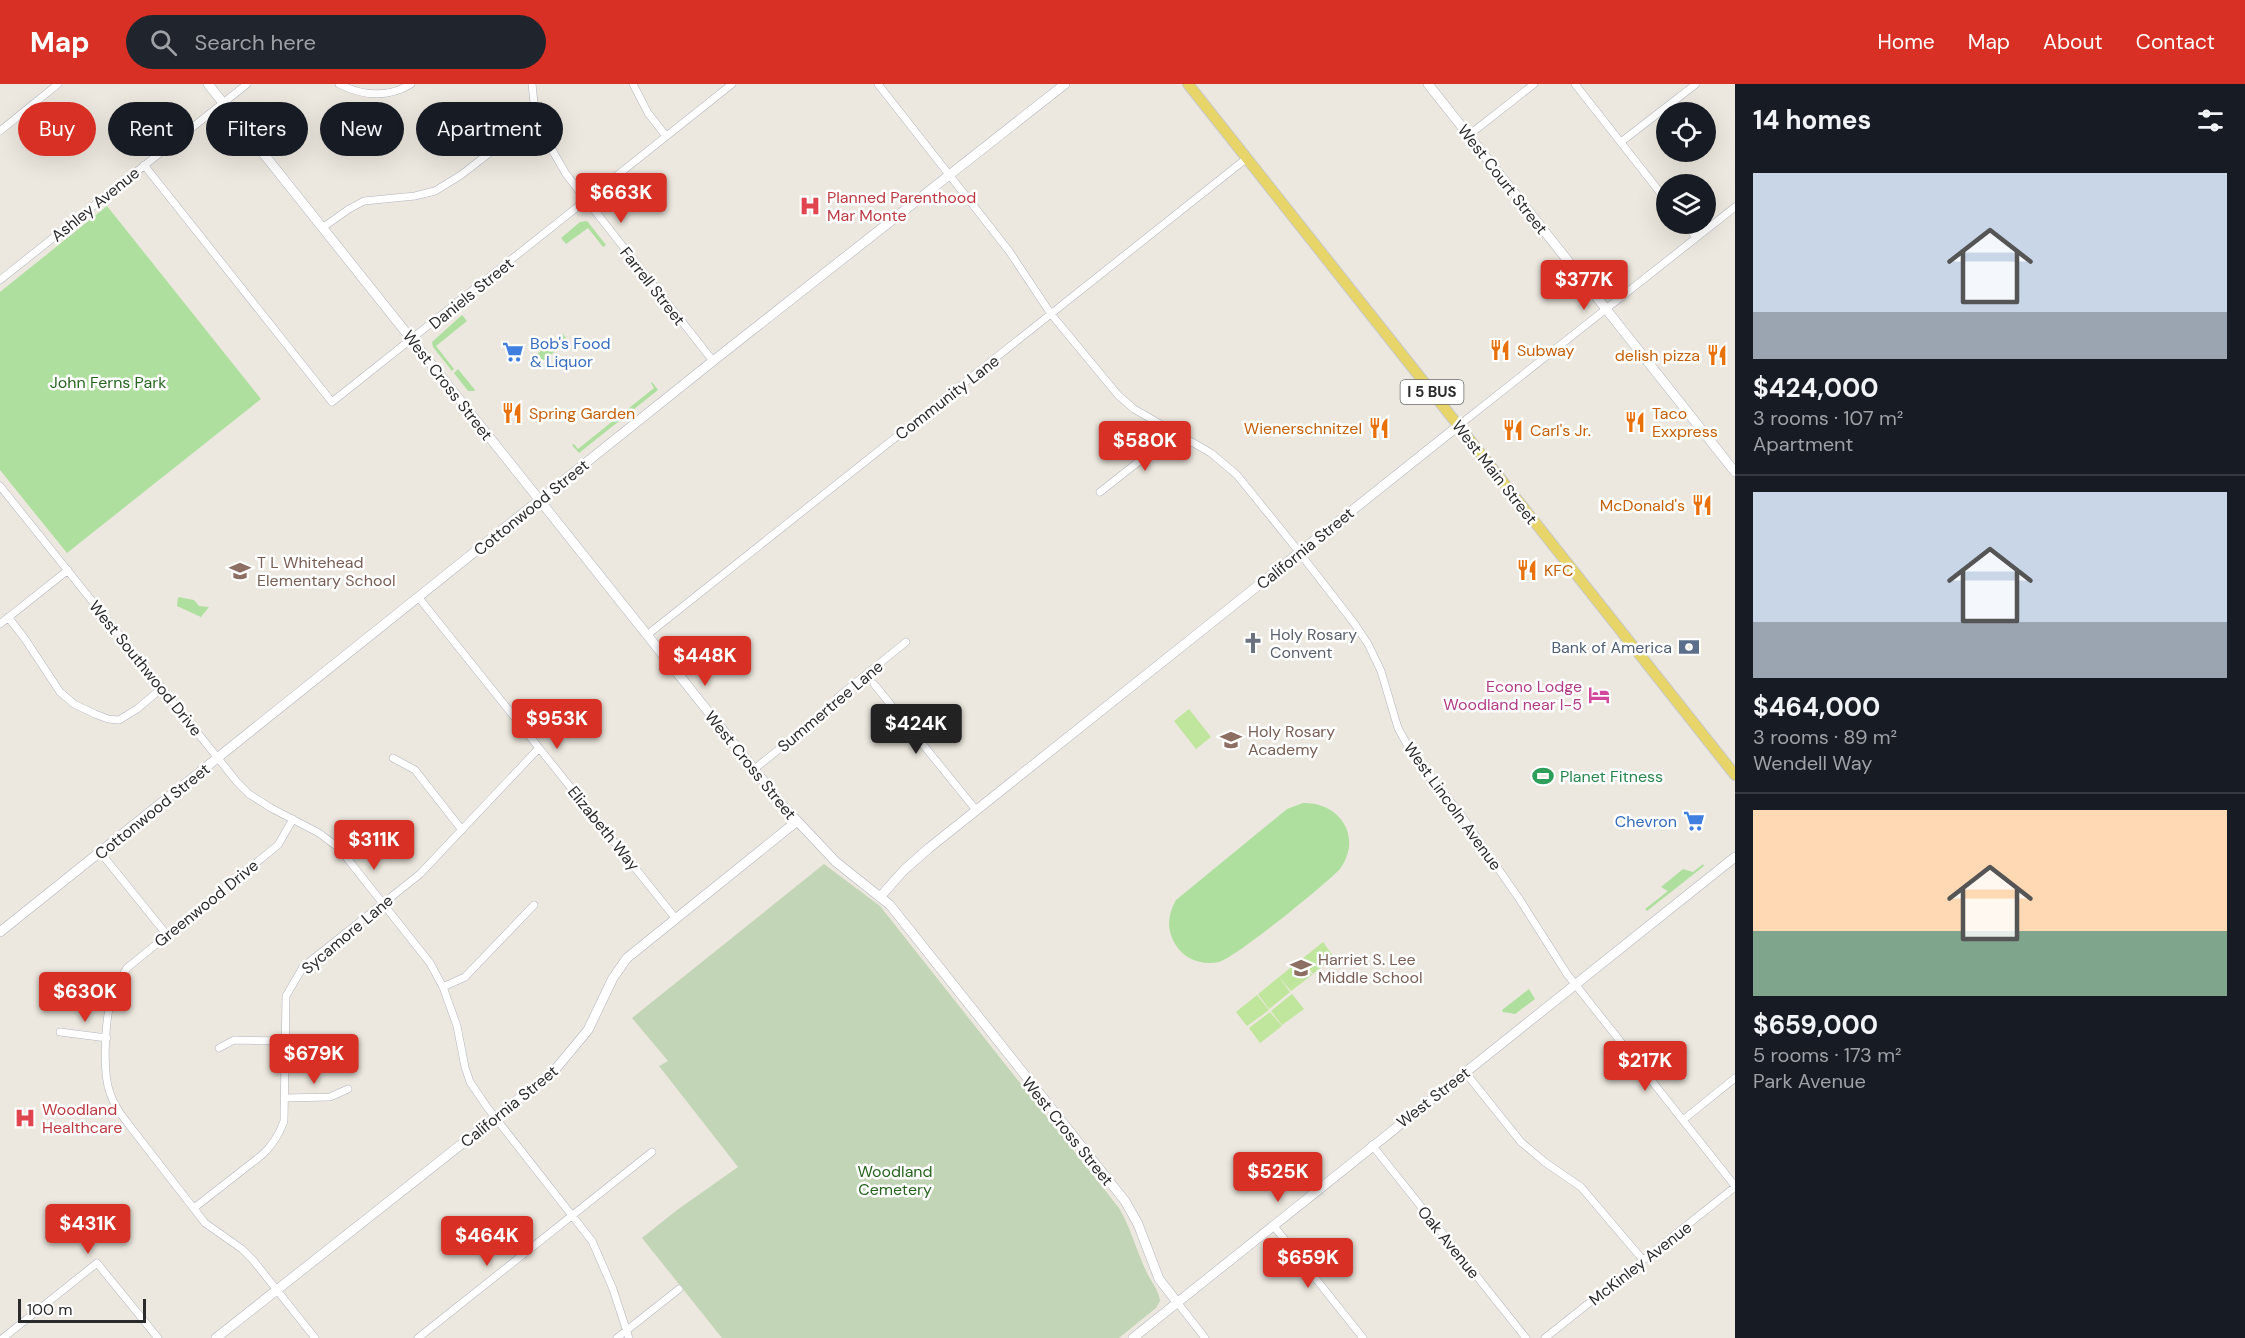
<!DOCTYPE html>
<meta charset="utf-8">
<style>
body{margin:0;font-family:"DM Sans",sans-serif;background:#20242c;color:#f1f3f6;height:100vh;display:flex;flex-direction:column;font-size:22px;white-space:nowrap}
*{box-sizing:border-box;margin:0}
p{font-size:20px;color:#9ea1a6}
.icon{flex:none;width:33px;height:33px;fill:none;stroke:currentColor;stroke-width:2;stroke-linecap:round;stroke-linejoin:round}
.map{position:relative;flex:1;overflow:hidden}
.details{display:flex;flex-direction:column;background:#171b24;width:510px}
.details>*{flex:none}
.guide{position:absolute;left:18px;top:18px;width:570px;height:54px;display:flex;gap:12px}
.fabs{position:absolute;left:1656px;top:18px;display:grid;gap:12px}
.fabs a{display:grid;place-items:center;width:60px;height:60px;border-radius:50%;background:#171b24;box-shadow:0 6px 24px #0002;font-size:30px}
.scale{position:absolute;left:18px;bottom:15px;width:128px;box-sizing:border-box;padding-left:6px;border:3px solid #2b2b2b;border-top:0;font-size:16px;line-height:21px;white-space:nowrap;color:#2b2b2b;-webkit-text-stroke:4px #fff;paint-order:stroke}
.price{position:absolute;translate:-50% -51px;padding:0 14px;border-radius:6px;background:#d93025;color:#fff;font-size:20px;line-height:39px;filter:drop-shadow(0 2px 3px #0008)}
.price::after{content:'';position:absolute;left:50%;top:36px;width:18px;height:14px;margin-left:-9px;background:inherit;clip-path:polygon(0 0,100% 0,50% 100%)}
.price.selected{background:#222;color:#fff}
ul{padding:0;list-style:none}
li{display:grid;align-content:center;gap:12px;height:318px;padding:0 18px}
li+li{border-top:2px solid #363941}
li span{display:grid;place-items:center;height:186px;border-radius:0px;color:#555}
li>.icon{margin-inline-start:auto}
span .icon{width:108px;height:108px;fill:#fffc;stroke-width:1}
li b{font-size:26px}
h2{display:flex;justify-content:space-between;align-items:center;height:72px;padding:0 18px;font-size:26px}
.chip{padding:0 21px;border-radius:27px;background:#171b24;box-shadow:0 6px 24px #0002;font-size:21px;line-height:54px}
.chip.selected{background:#d93025;color:#fff}
header{display:flex;align-items:center;gap:36px;box-sizing:border-box;height:84px;padding:0 30px;background:#d93025;color:#fff}
header strong{font-size:28px}
nav{display:flex;gap:33px;margin-inline-start:auto;font-size:21px}
.search{width:420px;height:54px;background:#20242c;display:flex;align-items:center;gap:15px;box-sizing:border-box;padding:0 21px;border-radius:33px;color:#9ea1a6;font-size:22px}
main{display:flex;flex:1;min-height:0}
.map>svg:first-child{display:block}
.green{fill:#afdf9f}
.cemetery{fill:#c3d5b7}
.pitch{fill:#c0e59c}
.lines{fill:none;stroke-linecap:round;stroke-linejoin:round}
.street-casing{stroke:#b2b4be;stroke-width:8}
.secondary-casing{stroke:#b2b4be;stroke-width:10}
.primary-casing{stroke:#c8c8c8;stroke-width:12}
.street{stroke:#fff;stroke-width:7}
.secondary{stroke:#fff;stroke-width:9}
.primary{stroke:#e7d569;stroke-width:10}
.labels{text-anchor:middle;stroke-width:5;stroke-linejoin:round;paint-order:stroke}
.shield{fill:#fff;stroke:#6b6b6b;stroke-width:1.5}
.shield-label{font-size:15px;font-weight:bold;fill:#2b2b2b}
.street-label{font-size:16px;fill:#2b2b2b;stroke:#fff}
.health-label{font-size:16px;fill:#be3a42;stroke:#fff;text-anchor:start}
.shop-label{font-size:16px;fill:#366cbe;stroke:#fff;text-anchor:start}
.food-label{font-size:16px;fill:#c56008;stroke:#fff;text-anchor:start}
.park-label{font-size:16px;fill:#286420;stroke:#fff}
.education-label{font-size:16px;fill:#785e54;stroke:#fff;text-anchor:start}
.worship-label{font-size:16px;fill:#5b616d;stroke:#fff;text-anchor:start}
.service-label{font-size:16px;fill:#4e5e75;stroke:#fff;text-anchor:end}
.hotel-label{font-size:16px;fill:#b23c85;stroke:#fff;text-anchor:end}
.leisure-label{font-size:16px;fill:#27864d;stroke:#fff;text-anchor:start}
</style>
<header>
<strong>Map</strong>
<div class="search"><svg class="icon" aria-label="search" viewBox="0 0 24 24"><circle cx="10" cy="10" r="6"/><path d="M15 15l6 6"/></svg>Search here</div>
<nav><a>Home</a><a>Map</a><a>About</a><a>Contact</a></nav>
</header>
<main>
<div class="map">
<svg width="1735" height="1254" viewBox="0 0 1735 1254">
<rect width="100%" height="100%" fill="#ece8df"/>
<!-- green -->
<path class="green" d="M107 122 261 315 67 469 0 386V208Z
M586 137 588 138 606 161 603 163 588 144 566 160 561 154 580 138Z
M462 231 467 237 436 262 454 285 452 287 433 263 432 258Z
M563 250 568 257 543 277 537 270Z
M458 285 475 306 474 307H468L454 289Z
M652 298 658 306 579 369 572 361 574 360 578 365 654 304 651 299Z
M178 513 194 516 199 522 209 523 201 533 177 522Z
M1303 719C1340 718 1363 753 1340 785 1326 800 1235 874 1219 878 1202 882 1184 875 1175 860 1166 845 1168 830 1176 816L1287 725Z
M1703 780 1704 782 1647 827 1645 825 1668 807 1661 803 1683 785 1693 788Z
M1529 905 1535 915 1515 930 1503 928 1502 926Z"/>
<!-- cemetery -->
<path class="cemetery" d="M824 780 880 822 1119 1124C1131 1145 1136 1165 1146 1187 1150 1196 1159 1206 1160 1217L1156 1224 1119 1254H722L642 1154 677 1126 738 1083 659 982 668 977 632 934Z"/>
<!-- pitch -->
<path class="pitch" d="M1189 625 1211 653 1196 665 1174 637Z
M1323 858 1334 873 1313 890 1302 875Z
M1300 876 1312 891 1291 907 1279 893Z
M1279 893 1290 908 1269 925 1258 910Z
M1292 910 1304 925 1282 941 1271 927Z
M1257 911 1269 926 1247 942 1236 928Z
M1270 928 1282 942 1260 959 1249 944Z"/>
<g class="lines">
<defs>
<path id="street" d="M339 0C363 12 388 14 411 0
M532 0 536 38 566 90 713 277
M633 0 648 29 666 52
M878 0 1009 167 1051 230 1118 311 1134 325 1211 369 1237 391 1292 459 1354 539 1368 560 1381 587 1398 644 1409 664 1461 731 1520 816 1567 890 1735 1102
M1575 0 1666 116
M0 47 58 0
M1469 51 1534 0
M1621 58 1696 0
M144 81 332 318 732 0
M1685 140 1696 153
M322 144 349 125 364 117 415 112 435 107 461 91 510 53 536 38
M0 196 247 0
M1458 342 1735 123
M0 402 237 698 249 710 271 724 319 749 339 764 430 879 443 903 457 942 465 983 470 998 487 1023 592 1157 613 1205 629 1254
M1100 408 1175 349
M419 514 676 835
M8 533 25 555 60 608 74 620 95 630 108 635 119 636 137 625 162 604
M0 540 68 486
M647 551 1247 74
M874 600 976 726
M393 674 415 686 462 746
M753 686 832 623 838 613 906 558
M293 735 278 761 127 884C121 894 116 902 112 913 105 934 102 988 110 1009 114 1021 121 1031 129 1041L205 1139 242 1165 253 1176 315 1254
M100 768 167 851
M443 903 465 893 534 821
M60 948 107 954
M219 964 234 956 284 957
M1465 988 1521 1058 1546 1079 1581 1103 1643 1176
M284 1014 330 1013 348 1005
M1683 1036 1735 994
M1372 1061 1526 1254
M194 1124 262 1071C273 1061 279 1051 284 1037L286 912 303 883 420 790 539 664
M1273 1141 1363 1254
M1177 1218 1205 1254
M3 1254 97 1179 158 1254
M418 1254 652 1068
M617 1254 679 1205
M1545 1254 1735 1103"/>
<path id="secondary" d="M208 0 785 724 836 778 890 821 1125 1117 1138 1140 1159 1195 1177 1218
M1428 0 1735 388
M880 813 904 786 929 764 1458 342
M0 848 713 277 1065 0
M216 1254 554 987 588 946 613 894 627 874 796 738
M1133 1254 1735 773"/>
<path id="primary" d="M1188 0 1735 691"/>
</defs>
<!-- street casing -->
<use href="#street" class="street-casing"/>
<!-- secondary casing -->
<use href="#secondary" class="secondary-casing"/>
<!-- primary casing -->
<use href="#primary" class="primary-casing"/>
<!-- street -->
<use href="#street" class="street"/>
<!-- secondary -->
<use href="#secondary" class="secondary"/>
<!-- primary -->
<use href="#primary" class="primary"/>
</g>
<!-- icons -->
<defs>
<symbol id="hospital-bare" viewBox="-9 -9 18 18"><path d="M-5-5h3v3.5h4V-5h3V5h-3V1.5h-4V5h-3Z" fill="#e0444e" stroke="#fff" stroke-width="2.5" paint-order="stroke"/></symbol>
<symbol id="restaurant-bare" viewBox="-9 -9 18 18"><path d="M-5-6h1v4h1v-4h1v4h1v-4h1v5L-1.5 .5V6h-2V.5L-5-1ZM5-6V6H3V1.5H1.5Q1.5-4 5-6Z" fill="#e8710a" stroke="#fff" stroke-width="2.5" paint-order="stroke"/></symbol>
<symbol id="supermarket-bare" viewBox="-9 -9 18 18"><path d="M-6-5.5h2.5l.6 2H6L4.5 2H-2.5L-4.4-4H-6ZM-1.5 3.2a1.3 1.3 0 1 0 .1 0ZM3 3.2a1.3 1.3 0 1 0 .1 0Z" fill="#3f7fe0" stroke="#fff" stroke-width="2.5" paint-order="stroke"/></symbol>
<symbol id="school-bare" viewBox="-9 -9 18 18"><path d="M0-5L7-2L0 1L-7-2ZM-4 1L0 2.5L4 1V4Q0 6-4 4Z" fill="#8d6e63" stroke="#fff" stroke-width="2.5" paint-order="stroke"/></symbol>
<symbol id="church-bare" viewBox="-9 -9 18 18"><path d="M-1.2-6h2.4v3.5h3.3v2.4h-3.3V6h-2.4V-.1h-3.3v-2.4h3.3Z" fill="#6b7280" stroke="#fff" stroke-width="2.5" paint-order="stroke"/></symbol>
<symbol id="bank-bare" viewBox="-9 -9 18 18"><path d="M-6-4H6V4H-6ZM0-2.3a2.3 2.3 0 1 0 0 4.6a2.3 2.3 0 1 0 0-4.6Z" fill="#5c6f8a" stroke="#fff" stroke-width="2.5" paint-order="stroke"/></symbol>
<symbol id="hotel-bare" viewBox="-9 -9 18 18"><path d="M-6-4.5h1.5V1H6V5H4.5V3h-9V5H-6ZM-4 0a1.8 1.8 0 1 1 3.6 0ZM.5 0V-2.5h3Q6-2.5 6 0Z" fill="#d1479c" stroke="#fff" stroke-width="2.5" paint-order="stroke"/></symbol>
<symbol id="stadium-bare" viewBox="-9 -9 18 18"><path d="M0-5a6.5 5 0 1 0 0 10a6.5 5 0 1 0 0-10ZM-3.5-1.8h7v3.6h-7Z" fill="#2e9e5b" stroke="#fff" stroke-width="2.5" paint-order="stroke"/></symbol>
</defs>
<g fill-rule="evenodd">
<use href="#hospital-bare" x="795" y="107" width="30" height="30"/>
<use href="#restaurant-bare" x="1485" y="251" width="30" height="30"/>
<use href="#supermarket-bare" x="498" y="253" width="30" height="30"/>
<use href="#restaurant-bare" x="1702" y="256" width="30" height="30"/>
<use href="#restaurant-bare" x="497" y="314" width="30" height="30"/>
<use href="#restaurant-bare" x="1620" y="323" width="30" height="30"/>
<use href="#restaurant-bare" x="1364" y="329" width="30" height="30"/>
<use href="#restaurant-bare" x="1498" y="331" width="30" height="30"/>
<use href="#restaurant-bare" x="1687" y="406" width="30" height="30"/>
<use href="#restaurant-bare" x="1512" y="471" width="30" height="30"/>
<use href="#school-bare" x="225" y="472" width="30" height="30"/>
<use href="#church-bare" x="1238" y="544" width="30" height="30"/>
<use href="#bank-bare" x="1674" y="548" width="30" height="30"/>
<use href="#hotel-bare" x="1584" y="596" width="30" height="30"/>
<use href="#school-bare" x="1216" y="641" width="30" height="30"/>
<use href="#stadium-bare" x="1528" y="677" width="30" height="30"/>
<use href="#supermarket-bare" x="1679" y="722" width="30" height="30"/>
<use href="#school-bare" x="1286" y="869" width="30" height="30"/>
<use href="#hospital-bare" x="10" y="1019" width="30" height="30"/>
</g>
<g class="labels">
<!-- shield labels -->
<rect class="shield" x="1400.5" y="296" width="63" height="24" rx="4.5"/>
<g class="shield-label">
<text x="1432" y="313">I 5 BUS</text>
</g>
<!-- street labels -->
<g class="street-label">
<text transform="translate(1503 95) rotate(52)" y="6">West Court Street</text>
<text transform="translate(95 120) rotate(-39)" y="6">Ashley Avenue</text>
<text transform="translate(653 202) rotate(52)" y="6">Farrell Street</text>
<text transform="translate(471 209) rotate(-39)" y="6">Daniels Street</text>
<text transform="translate(448 301) rotate(52)" y="6">West Cross Street</text>
<text transform="translate(947 313) rotate(-38)" y="6">Community Lane</text>
<text transform="translate(1495 388) rotate(52)" y="6">West Main Street</text>
<text transform="translate(531 423) rotate(-39)" y="6">Cottonwood Street</text>
<text transform="translate(1305 464) rotate(-39)" y="6">California Street</text>
<text transform="translate(146 584) rotate(51)" y="6">West Southwood Drive</text>
<text transform="translate(830 622) rotate(-40)" y="6">Summertree Lane</text>
<text transform="translate(751 681) rotate(51)" y="6">West Cross Street</text>
<text transform="translate(1453 722) rotate(54)" y="6">West Lincoln Avenue</text>
<text transform="translate(152 727) rotate(-39)" y="6">Cottonwood Street</text>
<text transform="translate(604 744) rotate(51)" y="6">Elizabeth Way</text>
<text transform="translate(206 819) rotate(-39)" y="6">Greenwood Drive</text>
<text transform="translate(347 850) rotate(-40)" y="6">Sycamore Lane</text>
<text transform="translate(1433 1013) rotate(-38)" y="6">West Street</text>
<text transform="translate(509 1022) rotate(-39)" y="6">California Street</text>
<text transform="translate(1068 1047) rotate(51)" y="6">West Cross Street</text>
<text transform="translate(1449 1158) rotate(51)" y="6">Oak Avenue</text>
<text transform="translate(1640 1179) rotate(-38)" y="6">McKinley Avenue</text>
</g>
<!-- health labels -->
<g class="health-label">
<text x="827" y="119">Planned Parenthood<tspan x="827" dy="18">Mar Monte</tspan></text>
<text x="42" y="1031">Woodland<tspan x="42" dy="18">Healthcare</tspan></text>
</g>
<!-- shop labels -->
<g class="shop-label">
<text x="530" y="265">Bob's Food<tspan x="530" dy="18">&amp; Liquor</tspan></text>
<text x="1677" y="743" text-anchor="end">Chevron</text>
</g>
<!-- food labels -->
<g class="food-label">
<text x="1517" y="272">Subway</text>
<text x="1700" y="277" text-anchor="end">delish pizza</text>
<text x="529" y="335">Spring Garden</text>
<text x="1652" y="335">Taco<tspan x="1652" dy="18">Exxpress</tspan></text>
<text x="1362" y="350" text-anchor="end">Wienerschnitzel</text>
<text x="1530" y="352">Carl's Jr.</text>
<text x="1685" y="427" text-anchor="end">McDonald's</text>
<text x="1544" y="492">KFC</text>
</g>
<!-- park labels -->
<g class="park-label">
<text x="108" y="304">John Ferns Park</text>
<text x="895" y="1093">Woodland<tspan x="895" dy="18">Cemetery</tspan></text>
</g>
<!-- education labels -->
<g class="education-label">
<text x="257" y="484">T L Whitehead<tspan x="257" dy="18">Elementary School</tspan></text>
<text x="1248" y="653">Holy Rosary<tspan x="1248" dy="18">Academy</tspan></text>
<text x="1318" y="881">Harriet S. Lee<tspan x="1318" dy="18">Middle School</tspan></text>
</g>
<!-- worship labels -->
<g class="worship-label">
<text x="1270" y="556">Holy Rosary<tspan x="1270" dy="18">Convent</tspan></text>
</g>
<!-- service labels -->
<g class="service-label">
<text x="1672" y="569">Bank of America</text>
</g>
<!-- hotel labels -->
<g class="hotel-label">
<text x="1582" y="608">Econo Lodge<tspan x="1582" dy="18">Woodland near I-5</tspan></text>
</g>
<!-- leisure labels -->
<g class="leisure-label">
<text x="1560" y="698">Planet Fitness</text>
</g>
</g>
</svg>
<div class="fabs">
<a><svg class="icon" aria-label="locate" viewBox="0 0 24 24"><circle cx="12" cy="12" r="6"/><path d="M12 2v4M12 18v4M2 12h4M18 12h4"/></svg></a>
<a><svg class="icon" aria-label="layers" viewBox="0 0 24 24"><path d="M12 4l9 5-9 5-9-5zM3 14l9 5 9-5"/></svg></a>
</div>
<div class="scale">100 m</div>
<b class="price" style="left:621px;top:140px">$663K</b>
<b class="price" style="left:1584px;top:227px">$377K</b>
<b class="price" style="left:1145px;top:388px">$580K</b>
<b class="price" style="left:705px;top:603px">$448K</b>
<b class="price" style="left:557px;top:666px">$953K</b>
<b class="price selected" style="left:916px;top:671px">$424K</b>
<b class="price" style="left:374px;top:787px">$311K</b>
<b class="price" style="left:85px;top:939px">$630K</b>
<b class="price" style="left:314px;top:1001px">$679K</b>
<b class="price" style="left:1645px;top:1008px">$217K</b>
<b class="price" style="left:1278px;top:1119px">$525K</b>
<b class="price" style="left:88px;top:1171px">$431K</b>
<b class="price" style="left:487px;top:1183px">$464K</b>
<b class="price" style="left:1308px;top:1205px">$659K</b>
<div class="guide">
<a class="chip selected">Buy</a>
<a class="chip">Rent</a>
<a class="chip">Filters</a>
<a class="chip">New</a>
<a class="chip">Apartment</a>
</div>
</div>
<section class="details">
<h2>14 homes<svg class="icon" aria-label="filters" viewBox="0 0 24 24"><path d="M4 7h16M4 17h16"/><circle cx="9" cy="7" r="2"/><circle cx="15" cy="17" r="2"/></svg></h2>
<ul>
<li><span style="background:linear-gradient(#c9d6e8 75%,#9aa5b1 0)"><svg class="icon" aria-label="home" viewBox="0 0 24 24"><path d="M3 11l9-7 9 7M6 9v11h12V9"/></svg></span><div><b>$424,000</b><p>3 rooms · 107 m²</p><p>Apartment</p></div></li>
<li><span style="background:linear-gradient(#c9d6e8 70%,#9aa5b1 0)"><svg class="icon" aria-label="home" viewBox="0 0 24 24"><path d="M3 11l9-7 9 7M6 9v11h12V9"/></svg></span><div><b>$464,000</b><p>3 rooms · 89 m²</p><p>Wendell Way</p></div></li>
<li><span style="background:linear-gradient(#ffd9b3 65%,#7fa58c 0)"><svg class="icon" aria-label="home" viewBox="0 0 24 24"><path d="M3 11l9-7 9 7M6 9v11h12V9"/></svg></span><div><b>$659,000</b><p>5 rooms · 173 m²</p><p>Park Avenue</p></div></li>
</ul>
</section>
</main>
